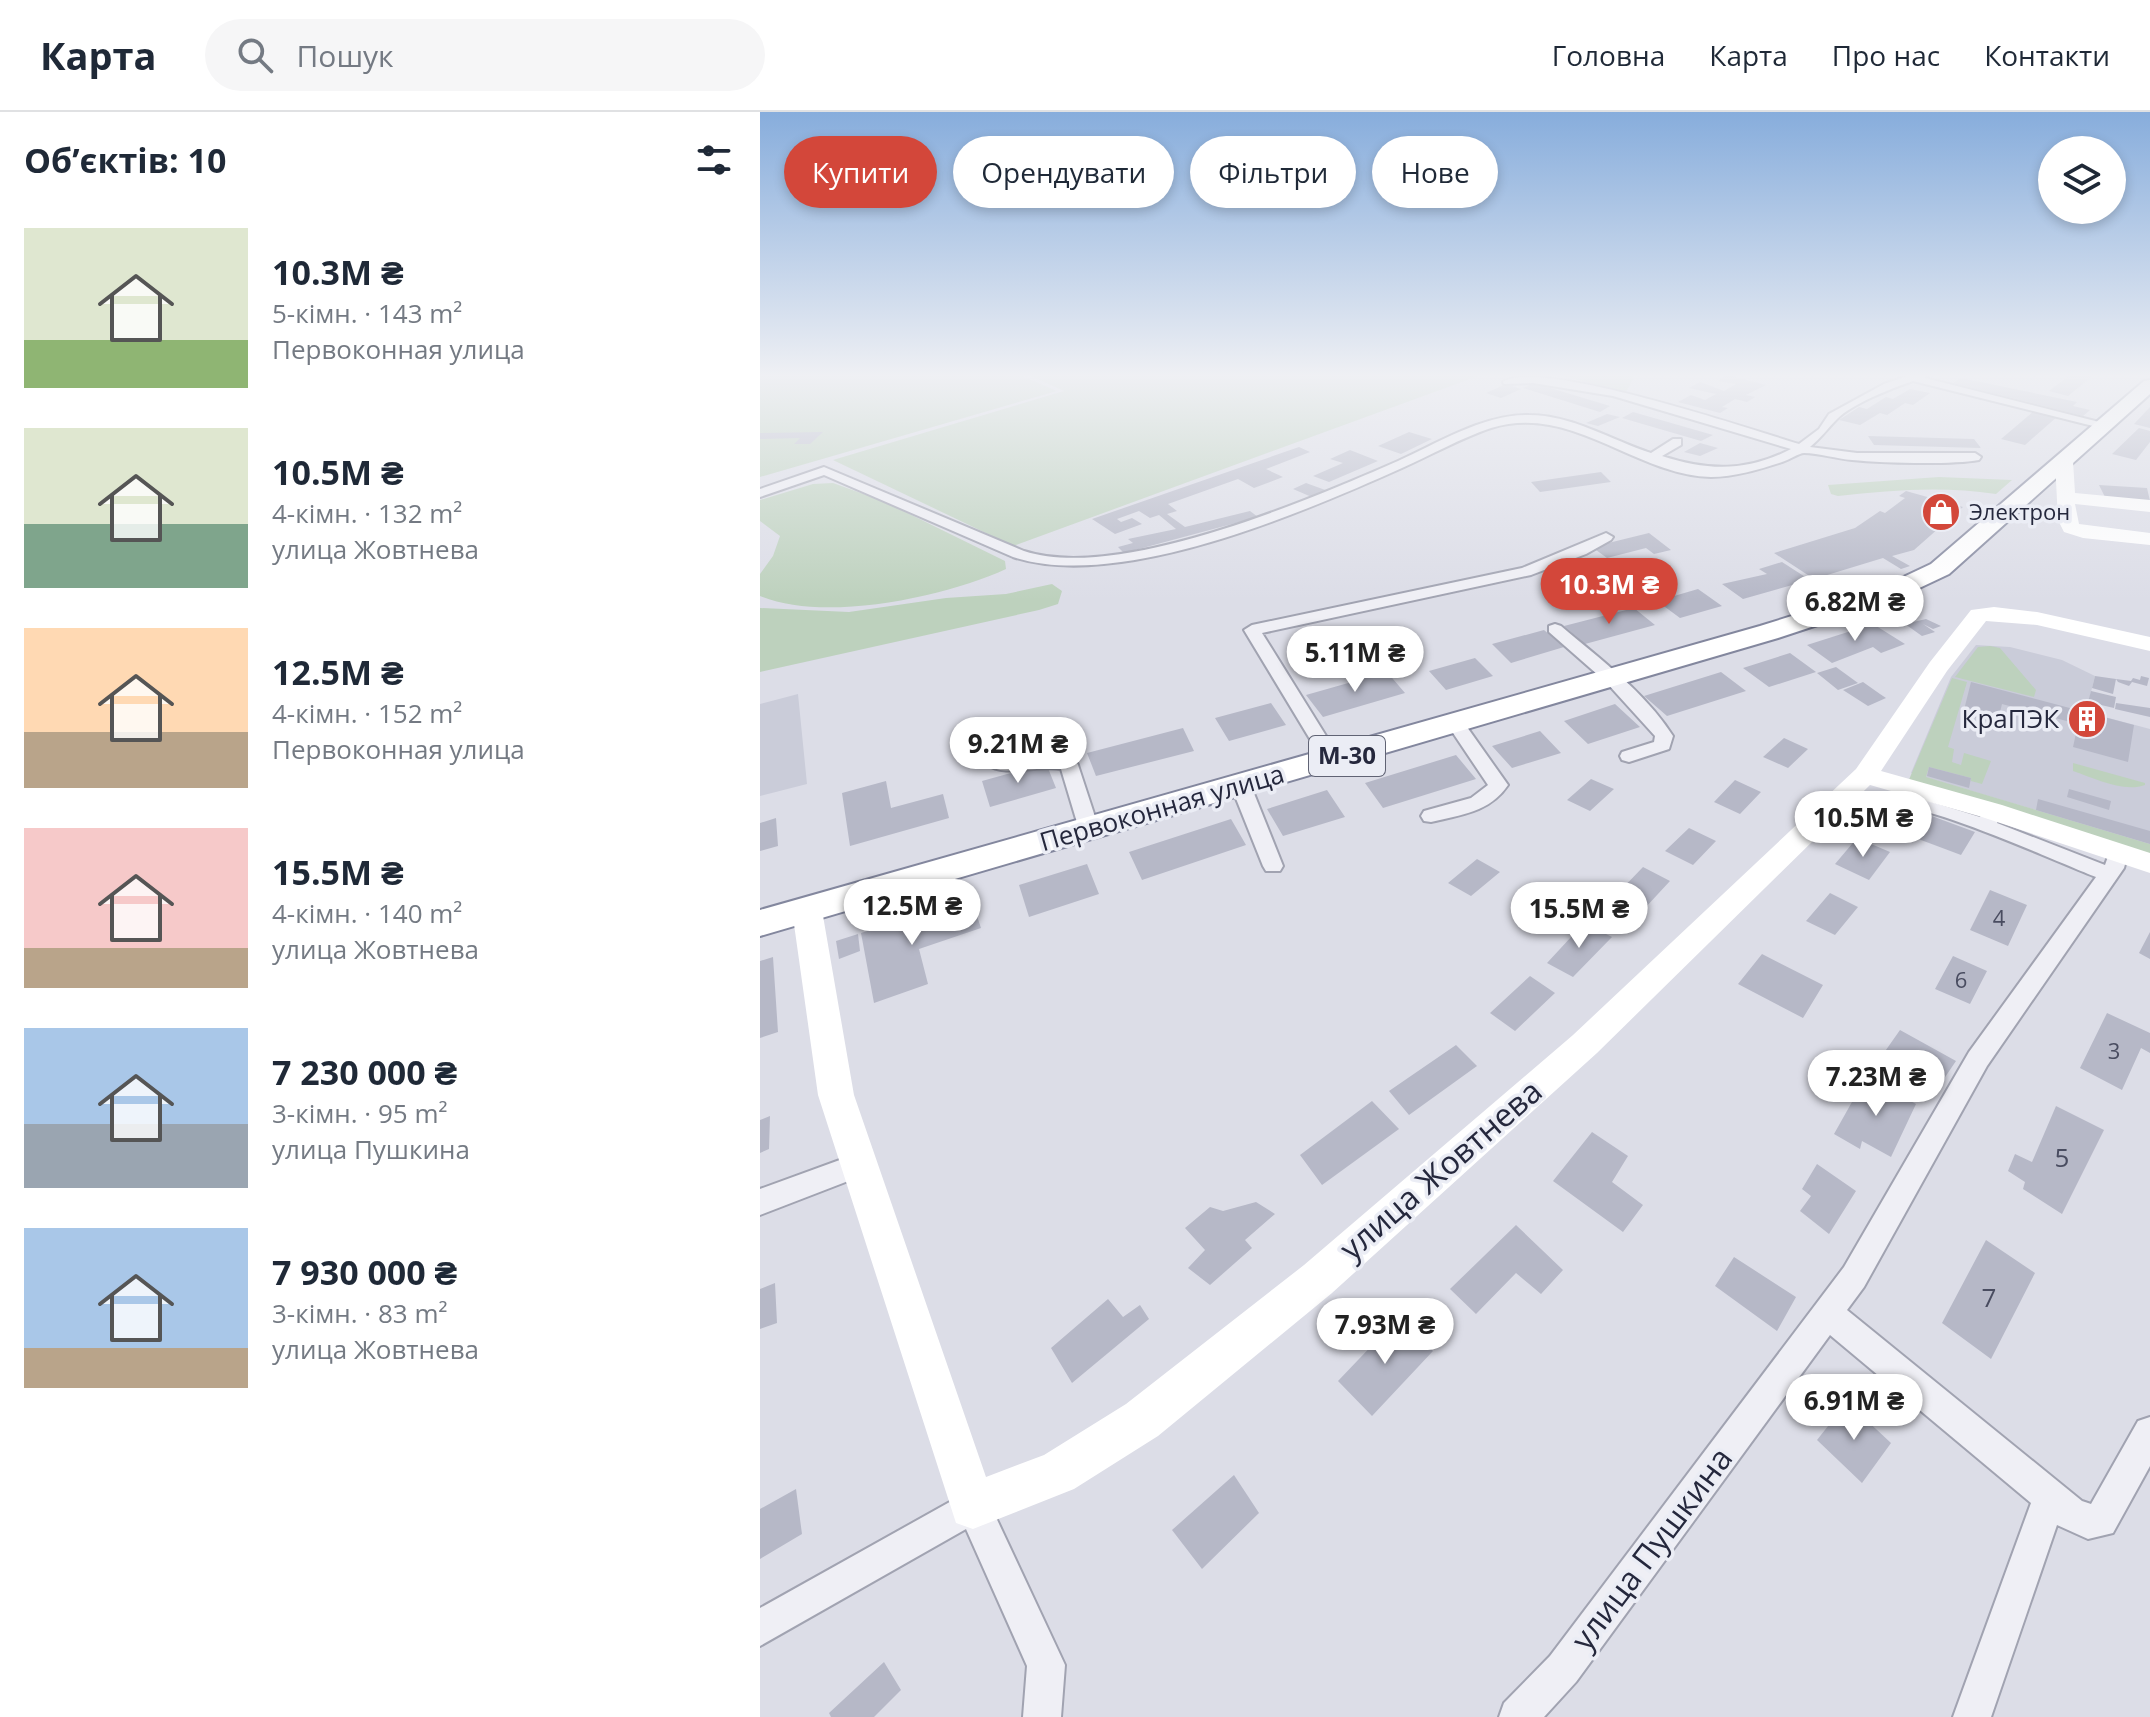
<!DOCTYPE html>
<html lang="uk">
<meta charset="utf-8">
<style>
body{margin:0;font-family:"Open Sans",sans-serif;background:#f6f6f7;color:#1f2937;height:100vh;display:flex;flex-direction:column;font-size:30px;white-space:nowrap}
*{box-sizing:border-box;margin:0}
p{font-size:26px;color:#747a83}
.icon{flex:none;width:44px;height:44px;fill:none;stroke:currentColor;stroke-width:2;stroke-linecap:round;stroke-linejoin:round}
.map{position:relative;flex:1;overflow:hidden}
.sheet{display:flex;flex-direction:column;background:#fff;width:760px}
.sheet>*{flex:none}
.banner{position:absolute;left:24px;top:24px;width:760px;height:72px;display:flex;gap:16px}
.buttons{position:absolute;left:1278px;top:24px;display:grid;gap:16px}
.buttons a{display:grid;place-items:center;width:88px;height:88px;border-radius:50%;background:#fff;box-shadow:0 4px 12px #0003;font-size:40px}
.price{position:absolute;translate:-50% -68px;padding:0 18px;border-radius:28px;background:#fff;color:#222;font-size:26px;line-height:52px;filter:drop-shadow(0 2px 4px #0008)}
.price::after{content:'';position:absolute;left:50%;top:48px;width:24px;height:18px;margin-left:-12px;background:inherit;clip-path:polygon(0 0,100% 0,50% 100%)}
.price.active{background:#d3473a;color:#fff}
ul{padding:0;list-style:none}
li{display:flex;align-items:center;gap:24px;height:200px;padding:0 24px}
li span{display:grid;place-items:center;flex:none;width:224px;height:160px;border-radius:0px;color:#555}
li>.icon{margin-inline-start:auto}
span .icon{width:96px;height:96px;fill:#fffc;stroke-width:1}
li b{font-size:34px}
h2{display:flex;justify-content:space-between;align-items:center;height:96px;padding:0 24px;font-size:34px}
.pill{padding:0 28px;border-radius:36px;background:#fff;box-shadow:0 4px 12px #0003;font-size:28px;line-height:72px}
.pill.active{background:#d3473a;color:#fff}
header{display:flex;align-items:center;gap:48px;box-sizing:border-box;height:112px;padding:0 40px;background:#fff;border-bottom:2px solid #e0e1e3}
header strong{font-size:38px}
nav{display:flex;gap:44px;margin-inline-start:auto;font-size:28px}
.search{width:560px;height:72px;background:#f6f6f7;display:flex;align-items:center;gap:20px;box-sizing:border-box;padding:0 28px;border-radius:44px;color:#747a83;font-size:30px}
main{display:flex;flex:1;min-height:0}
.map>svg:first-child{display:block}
.built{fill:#caccd9}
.green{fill:#bdd1bd}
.building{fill:#b6b8c7}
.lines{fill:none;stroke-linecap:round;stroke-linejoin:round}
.minor-casing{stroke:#a1a3b1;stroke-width:4}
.trunk-casing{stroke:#83879e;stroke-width:4}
.minor{fill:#efeff5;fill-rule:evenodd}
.secondary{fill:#fff;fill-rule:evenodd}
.trunk{fill:#fff;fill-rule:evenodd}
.labels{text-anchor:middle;stroke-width:7;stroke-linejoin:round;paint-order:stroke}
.far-poi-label{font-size:22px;fill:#25283d;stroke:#ebedf5;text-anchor:start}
.number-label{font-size:22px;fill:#494c60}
.shield{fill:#ebedf5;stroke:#606374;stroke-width:2}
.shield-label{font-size:24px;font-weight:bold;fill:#25283d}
.poi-label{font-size:26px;fill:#25283d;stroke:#ebedf5;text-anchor:end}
.street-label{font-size:26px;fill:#25283d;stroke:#ebedf5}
.near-number-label{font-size:26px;fill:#494c60}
.near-street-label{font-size:32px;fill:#25283d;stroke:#ebedf5}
</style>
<header>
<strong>Карта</strong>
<div class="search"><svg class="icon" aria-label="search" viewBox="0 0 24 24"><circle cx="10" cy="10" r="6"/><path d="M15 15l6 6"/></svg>Пошук</div>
<nav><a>Головна</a><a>Карта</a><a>Про нас</a><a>Контакти</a></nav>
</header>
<main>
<section class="sheet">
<h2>Об’єктів: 10<svg class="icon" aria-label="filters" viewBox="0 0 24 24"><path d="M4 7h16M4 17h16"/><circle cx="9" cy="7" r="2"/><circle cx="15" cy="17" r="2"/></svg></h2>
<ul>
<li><span style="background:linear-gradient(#dfe7d0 70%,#8fb573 0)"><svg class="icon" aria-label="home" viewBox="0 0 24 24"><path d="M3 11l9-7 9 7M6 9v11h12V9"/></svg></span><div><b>10.3M ₴</b><p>5-кімн. · 143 m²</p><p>Первоконная улица</p></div></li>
<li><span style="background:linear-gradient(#dfe7d0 60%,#7fa58c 0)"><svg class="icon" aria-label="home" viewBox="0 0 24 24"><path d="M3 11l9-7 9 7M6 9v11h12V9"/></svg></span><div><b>10.5M ₴</b><p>4-кімн. · 132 m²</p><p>улица Жовтнева</p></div></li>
<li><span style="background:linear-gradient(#ffd9b3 65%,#b9a48a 0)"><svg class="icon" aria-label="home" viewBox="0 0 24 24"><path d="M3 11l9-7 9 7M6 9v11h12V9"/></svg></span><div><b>12.5M ₴</b><p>4-кімн. · 152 m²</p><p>Первоконная улица</p></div></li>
<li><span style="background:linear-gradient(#f6c9c9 75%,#b9a48a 0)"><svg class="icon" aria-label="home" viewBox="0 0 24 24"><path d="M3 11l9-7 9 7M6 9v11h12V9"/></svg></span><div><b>15.5M ₴</b><p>4-кімн. · 140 m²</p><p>улица Жовтнева</p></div></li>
<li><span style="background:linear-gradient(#a9c7e8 60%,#9aa5b1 0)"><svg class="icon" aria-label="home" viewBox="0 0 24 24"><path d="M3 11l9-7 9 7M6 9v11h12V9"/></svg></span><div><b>7 230 000 ₴</b><p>3-кімн. · 95 m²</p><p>улица Пушкина</p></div></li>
<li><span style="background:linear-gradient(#a9c7e8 75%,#b9a48a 0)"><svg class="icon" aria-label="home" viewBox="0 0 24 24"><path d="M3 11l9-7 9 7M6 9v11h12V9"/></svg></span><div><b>7 930 000 ₴</b><p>3-кімн. · 83 m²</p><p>улица Жовтнева</p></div></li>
</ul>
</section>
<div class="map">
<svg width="1390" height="1605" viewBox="0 0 1390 1605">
<rect width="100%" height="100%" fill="#dcdde7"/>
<!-- built -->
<path class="built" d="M1216 533 1250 535 1302 548 1335 564 1326 600 1390 617V732L1151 661 1191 565Z
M38 582 47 672 0 684V592Z"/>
<!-- green -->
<path class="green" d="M0 263H260L297 279 0 365Z
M269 263H721L253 434 73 348 304 279Z
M799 263H875L866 280Z
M1179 365 1252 368 1236 382C1183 374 1131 378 1078 384L1071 382 1068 373Z
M73 371 123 389 245 449 246 457C186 485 63 511 0 484V462L13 444 20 424 0 409V388L53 372Z
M292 472 302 479 298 492 279 498 0 560V496L89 500 186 486 246 482Z
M1230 534 1240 536 1276 578 1274 585 1195 565 1218 535Z
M1192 566 1207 570 1188 635 1194 637 1192 650 1201 653 1204 641 1231 649 1222 672 1211 669V666L1169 655 1166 665 1390 732V745L1148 670Z
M1313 651 1385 671V673C1363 681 1334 666 1313 659Z"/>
<!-- building -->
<path class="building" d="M967 263 1006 273 986 283 995 285 987 290 975 287 962 295 968 296 960 301 918 290 931 283 945 288 956 282 929 276 940 270 964 279 976 272 958 269Z
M1310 263H1334L1308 284 1289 279Z
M1201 266 1317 290 1313 294 1330 298 1323 304 1193 271Z
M774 271 850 294 840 300 763 276Z
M746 272 761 277 741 286 726 281Z
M1150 277 1170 281 1153 293 1145 291 1127 303 1120 301 1100 313 1079 308 1099 295 1107 297 1126 285 1133 287Z
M1390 295V316L1374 312Z
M1274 299 1298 304 1265 333 1241 327Z
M873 300 953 323 941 329 862 306Z
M847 302 860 305 838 314 826 311Z
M1379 316 1390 319V330L1376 348 1352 342Z
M63 320 50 332H34L40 326 0 327V321Z
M649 320 672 327 641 342 618 334Z
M1108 324 1214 327 1221 336 1114 333Z
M940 331 958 336 940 344 924 340Z
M539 335 550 340 506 357 523 365 494 376 478 367 408 392 417 399 407 402 425 415 490 399 498 405 364 441 358 435 373 431 368 427 416 417 399 403 390 406 379 399 357 407 361 410 372 406 382 412 355 422 332 407Z
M590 338 618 349 569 370 553 364 583 351 570 347Z
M841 360 851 370 780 380 771 370Z
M546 371 568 379 554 386 533 377Z
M1339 373 1387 376 1390 389 1345 385Z
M1146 379 1203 395 1192 404 1196 406 1192 409 1188 408 1154 438 1132 444 1150 454 1141 457 1123 446 1054 467 1014 441 1095 416 1120 399 1125 401 1145 386 1139 384Z
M889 421 911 438 894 442 886 436 847 446 832 435Z
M1022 450 1050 468 983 487 962 472 1007 462 999 457Z
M938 477 962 494 920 506 897 489Z
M874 496 895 513 825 532 804 514Z
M1166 507 1181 514 1173 517 1163 512 1175 520 1162 524 1145 512Z
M1113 512 1145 532 1121 541 1113 535 1072 551 1047 533Z
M784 518 804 535 751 551 732 532Z
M1030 541 1056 560 1009 575 983 556Z
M715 546 733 564 686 578 669 559Z
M1076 555 1098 571 1078 578 1057 561Z
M627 560 645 581 563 605 546 583Z
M961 560 986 579 907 604 884 584Z
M1335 564 1356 567 1353 582 1332 576Z
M1381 564 1389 566 1387 574 1372 570 1369 574 1358 570 1356 567 1371 569 1373 566 1380 568Z
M1103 570 1120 582 1126 586 1108 594 1083 578Z
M1211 570 1374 613 1368 650 1313 635 1318 612 1242 592 1237 612 1203 602Z
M1331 579 1356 585 1354 596 1328 590Z
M511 591 526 613 469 629 455 606Z
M1356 591 1390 596V605L1355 597Z
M855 592 880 615 828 632 804 609Z
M423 616 434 639 336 664 327 641Z
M780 619 801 641 752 656 732 634Z
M1024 626 1048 637 1028 656 1003 645Z
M696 643 716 667 623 696 605 671Z
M286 651 296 676 230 695 222 669Z
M1169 655 1211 666 1209 676 1167 664Z
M831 667 854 677 830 699 807 688Z
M975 668 1001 680 980 702 954 690Z
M126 669 131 696 183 682 189 706 90 734 82 681Z
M1309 677 1351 689 1349 698 1307 685Z
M567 678 585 705 523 724 507 697Z
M1278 687 1390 719V732L1276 698Z
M1142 693 1215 720 1201 743 1129 716Z
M16 706 18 734 0 739V711Z
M471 707 486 733 382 768 369 740Z
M929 716 956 729 933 753 905 739Z
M1097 726 1130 740 1109 768 1075 752Z
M717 747 740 760 711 784 688 771Z
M327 752 339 782 269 805 259 773Z
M883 755 910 769 885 796 857 782Z
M1230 778 1267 793 1248 834 1210 818Z
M1070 781 1098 795 1075 823 1046 809Z
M211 786 221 816 159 837 168 872 114 891 101 821Z
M824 811 852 825 813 865 787 851Z
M1390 820V847L1379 841Z
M98 822 100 839 79 847 76 829Z
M1002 842 1063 873 1043 906 978 872Z
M1193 844 1227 859 1210 892 1175 877Z
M13 845 18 920 0 926V849Z
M770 864 795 881 755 919 730 901Z
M1347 901 1390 921V941L1381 936 1362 978 1320 956Z
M1140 918 1196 949 1177 977 1121 945Z
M696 933 717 954 649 1003 629 979Z
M1106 965 1156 992 1131 1045 1102 1029 1100 1037 1074 1022Z
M612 989 639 1017 562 1073 540 1043Z
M1296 994 1344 1018 1302 1102 1263 1077 1265 1070 1248 1059 1255 1042 1272 1050Z
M10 1004 9 1037 0 1041V1008Z
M832 1020 868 1044 852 1070 883 1093 863 1120 793 1069Z
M1057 1052 1096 1079 1069 1122 1040 1099 1051 1084 1042 1077Z
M496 1090 515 1102 485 1128 492 1136 450 1173 428 1156 445 1138 425 1116 450 1095 463 1099Z
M756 1113 803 1158 781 1182 756 1161 716 1202 690 1177Z
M1226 1128 1275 1161 1231 1247 1182 1211Z
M974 1145 1036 1185 1017 1219 955 1174Z
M15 1171 17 1211 0 1217V1177Z
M348 1187 363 1205 380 1193 389 1207 312 1271 291 1236Z
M639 1205 673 1239 612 1304 578 1269Z
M1087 1290 1131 1331 1102 1371 1057 1328Z
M474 1363 499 1401 442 1457 412 1418Z
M36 1377 42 1422 0 1447V1397Z
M124 1550 141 1578 114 1605H71L69 1601Z"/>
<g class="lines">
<defs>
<path id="minor" d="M1150 263H1167L1165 266 1351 313 1345 317 1153 269C1132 276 1092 292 1077 307 1067 317 1061 326 1050 335L1097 341H1215L1221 345 1219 348C1191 353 1122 351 1092 348 1077 347 1059 341 1044 341 1039 341 1029 348 1022 350 1000 357 975 365 951 365 875 363 811 291 731 316 701 326 671 343 642 356 544 400 359 480 253 445L64 363 0 385V377L64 355 264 439C358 470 549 388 638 349 678 331 724 302 769 303 812 303 851 328 891 341L913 327H921V333L902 344C948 359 987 360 1031 337L853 284 773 271 744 272 743 270C780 246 989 317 1039 332L1059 317 1069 302 1124 272Z
M846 421 853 425 851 428 826 442 771 463 502 521 581 648 579 652H565L484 518 492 513 762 456Z
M795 512 801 514C840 547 885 580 913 624L909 637 869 650 862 648 860 644 862 640 894 630 895 624 846 570 789 520V514Z
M696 607 702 608 748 673C730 700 701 703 671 710L664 709 661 704 664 699 711 686 728 673 687 612Z
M289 643 316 649 318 653 339 717 336 722 329 724 319 717 301 657C282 653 240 665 229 653L238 647Z
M481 668 491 674 523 754 520 759H506L503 754 471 674Z
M1124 682 1152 684 1220 705 1225 695H1239L1242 699 1237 711 1345 753 1351 736 1358 734 1368 741 1364 756 1227 954 1104 1175 1087 1198 1322 1389 1331 1392 1378 1309 1390 1305V1354L1353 1421 1328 1427 1297 1413 1231 1605H1193L1271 1391 1070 1223 816 1570 784 1605H739L744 1591 790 1544 1084 1155 1209 940 1336 765C1297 750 1160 687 1126 694 1115 697 1114 711 1109 719H1095L1092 714 1105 689Z
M99 1041 109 1045 113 1053 109 1061 0 1103V1077Z
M213 1377 225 1382 305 1553 301 1605H263L267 1554 206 1417 0 1534V1496Z"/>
<path id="trunk" d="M1390 268V282L1189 462 1136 487 1018 526 0 824V798L1000 514 1118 477 1171 452 1384 269Z"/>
</defs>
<!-- minor casing -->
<use href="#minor" class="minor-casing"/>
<!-- trunk casing -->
<use href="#trunk" class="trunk-casing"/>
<!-- minor -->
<use href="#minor" class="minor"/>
<!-- secondary -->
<path class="secondary" d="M1304 344 1313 349 1315 381 1390 388V400L1315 392 1319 412 1390 421V433L1323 426 1304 420 1298 408 1295 349Z
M1234 495 1277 500 1390 525V539L1277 513 1226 509 1187 559 1121 659 1242 693 1390 741V761L1222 705 1110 673 837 941 572 1181 398 1324 314 1377 213 1417 196 1411 58 983 32 798 36 791 47 787 58 791 62 798 94 983 226 1365 284 1343 366 1292 544 1153 813 923 1096 657 1170 550 1211 498Z"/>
<!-- trunk -->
<use href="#trunk" class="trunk"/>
</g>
<!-- sky -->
<linearGradient id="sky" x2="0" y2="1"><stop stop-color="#87addc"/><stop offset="0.54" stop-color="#eff0f4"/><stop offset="1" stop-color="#eff0f4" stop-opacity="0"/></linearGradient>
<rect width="1390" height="488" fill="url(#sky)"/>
<!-- icons -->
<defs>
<symbol id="shop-disc" viewBox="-11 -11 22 22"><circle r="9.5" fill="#d3473a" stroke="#ebedf5"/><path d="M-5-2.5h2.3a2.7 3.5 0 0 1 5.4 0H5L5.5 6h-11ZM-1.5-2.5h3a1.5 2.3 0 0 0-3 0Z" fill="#fff"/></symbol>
<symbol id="building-disc" viewBox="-11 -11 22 22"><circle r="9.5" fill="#d3473a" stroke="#ebedf5"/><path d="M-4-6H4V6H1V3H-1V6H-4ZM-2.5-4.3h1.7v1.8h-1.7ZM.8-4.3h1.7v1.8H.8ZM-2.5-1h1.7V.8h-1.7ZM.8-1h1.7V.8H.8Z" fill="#fff"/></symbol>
</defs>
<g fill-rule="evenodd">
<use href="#shop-disc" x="1159" y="378" width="44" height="44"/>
<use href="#building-disc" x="1305" y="585" width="44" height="44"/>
</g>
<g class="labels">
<!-- far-poi labels -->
<g class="far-poi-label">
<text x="1209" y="408">Электрон</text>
</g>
<!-- number labels -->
<g class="number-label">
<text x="1239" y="814">4</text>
<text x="1201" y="876">6</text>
<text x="1354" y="947">3</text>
</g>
<!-- shield labels -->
<rect class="shield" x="549" y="624" width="76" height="40" rx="6"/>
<g class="shield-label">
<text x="587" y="652">М-30</text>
</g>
<!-- poi labels -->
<g class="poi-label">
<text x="1299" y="616">КраПЭК</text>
</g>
<!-- street labels -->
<g class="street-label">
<text transform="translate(402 696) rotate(-16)" y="9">Первоконная улица</text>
</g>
<!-- near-number labels -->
<g class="near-number-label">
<text x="1302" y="1055">5</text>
<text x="1229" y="1195">7</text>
</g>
<!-- near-street labels -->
<g class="near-street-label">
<text transform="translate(681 1058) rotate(-41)" y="11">улица Жовтнева</text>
<text transform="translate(892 1437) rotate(-53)" y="11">улица Пушкина</text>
</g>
</g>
</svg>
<div class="buttons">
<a><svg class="icon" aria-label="layers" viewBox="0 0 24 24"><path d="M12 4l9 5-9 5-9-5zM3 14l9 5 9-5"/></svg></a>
</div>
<b class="price active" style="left:849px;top:514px">10.3M ₴</b>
<b class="price" style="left:1095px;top:531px">6.82M ₴</b>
<b class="price" style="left:595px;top:582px">5.11M ₴</b>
<b class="price" style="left:258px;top:673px">9.21M ₴</b>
<b class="price" style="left:1103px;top:747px">10.5M ₴</b>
<b class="price" style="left:152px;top:835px">12.5M ₴</b>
<b class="price" style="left:819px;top:838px">15.5M ₴</b>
<b class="price" style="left:1116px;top:1006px">7.23M ₴</b>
<b class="price" style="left:625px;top:1254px">7.93M ₴</b>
<b class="price" style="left:1094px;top:1330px">6.91M ₴</b>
<div class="banner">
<a class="pill active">Купити</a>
<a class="pill">Орендувати</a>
<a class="pill">Фільтри</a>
<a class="pill">Нове</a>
</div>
</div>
</main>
